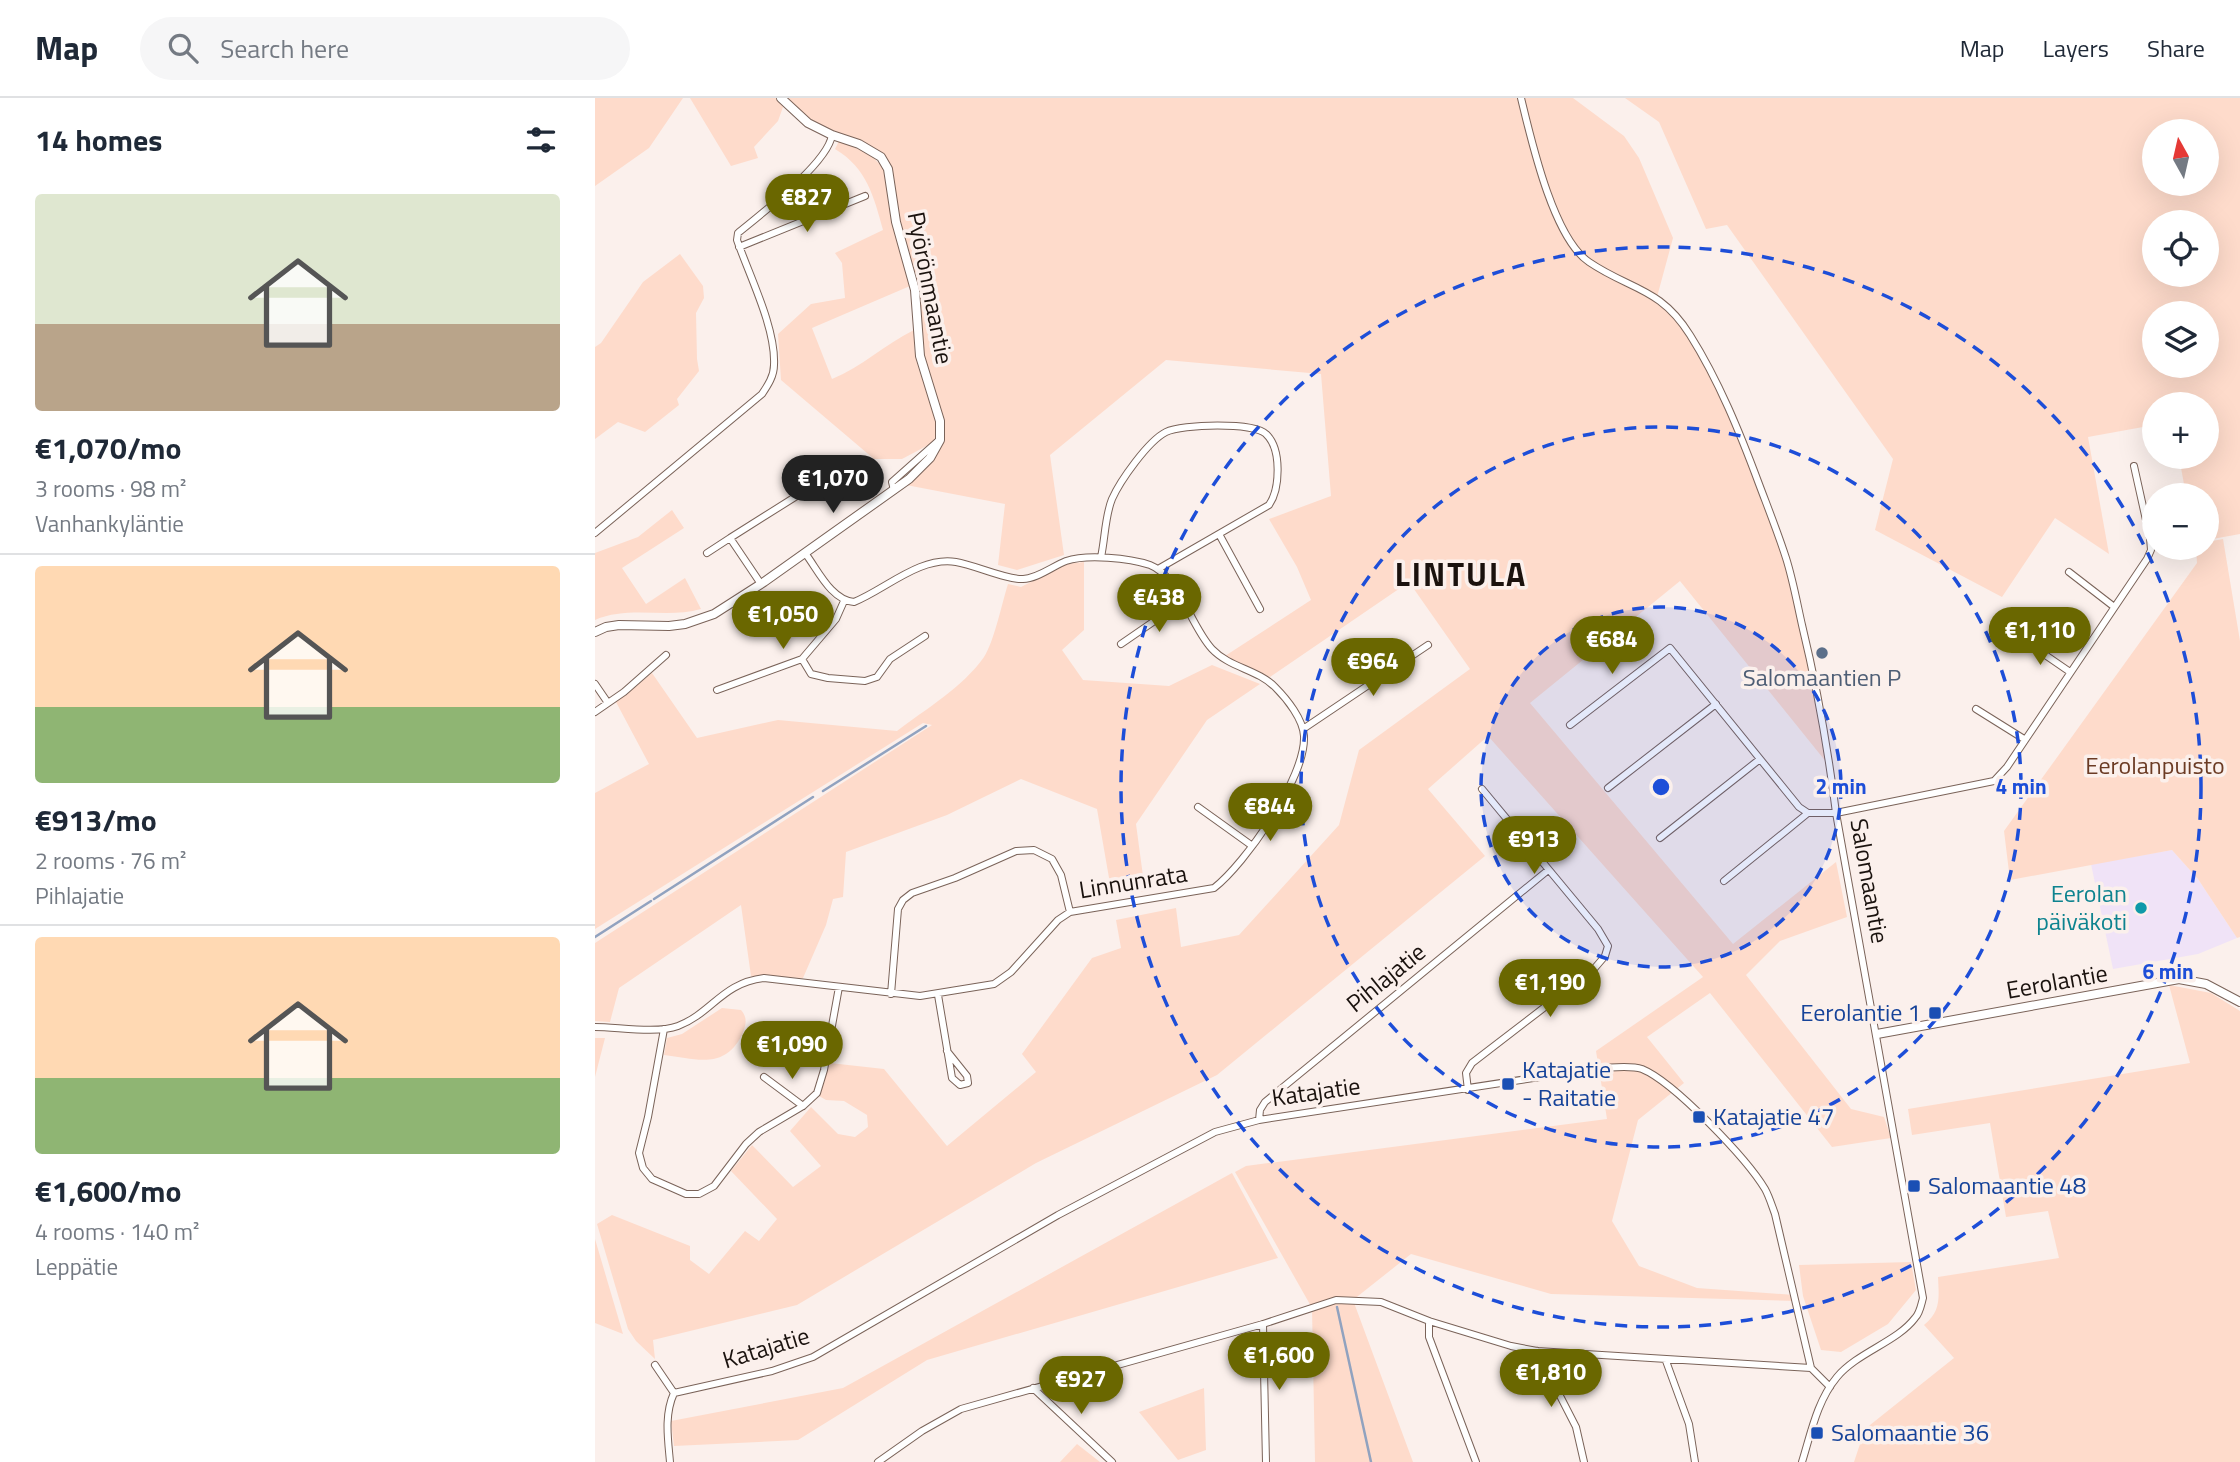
<!DOCTYPE html>
<meta charset="utf-8">
<style>
body{margin:0;font-family:"Titillium Web",sans-serif;background:#f6f6f7;color:#1f2937;height:100vh;display:flex;flex-direction:column;font-size:26px;white-space:nowrap}
*{box-sizing:border-box;margin:0}
p{font-size:23px;color:#747a83}
.icon{flex:none;width:38px;height:38px;fill:none;stroke:currentColor;stroke-width:2;stroke-linecap:round;stroke-linejoin:round}
.map{position:relative;flex:1;overflow:hidden}
.side{display:flex;flex-direction:column;background:#fff;width:595px}
.side>*{flex:none}
.needle{width:46px;rotate:352deg}
.controls{position:absolute;left:1547px;top:21px;display:grid;gap:14px}
.controls a{display:grid;place-items:center;width:77px;height:77px;border-radius:50%;background:#fff;box-shadow:0 7px 28px #0002;font-size:35px}
.price{position:absolute;translate:-50% -60px;padding:0 16px;border-radius:24px;background:#6a6700;color:#fff;font-size:23px;line-height:46px;filter:drop-shadow(0 2px 4px #0008)}
.price::after{content:'';position:absolute;left:50%;top:42px;width:21px;height:16px;margin-left:-10px;background:inherit;clip-path:polygon(0 0,100% 0,50% 100%)}
.price.selected{background:#222;color:#fff}
ul{padding:0;list-style:none}
li{display:grid;align-content:center;gap:14px;height:371px;padding:0 35px}
li+li{border-top:2px solid #e0e1e3}
li span{display:grid;place-items:center;height:217px;border-radius:7px;color:#555}
li>.icon{margin-inline-start:auto}
span .icon{width:126px;height:126px;fill:#fffc;stroke-width:1}
li b{font-size:30px}
h2{display:flex;justify-content:space-between;align-items:center;height:84px;padding:0 35px;font-size:30px}
header{display:flex;align-items:center;gap:42px;box-sizing:border-box;height:98px;padding:0 35px;background:#fff;border-bottom:2px solid #e0e1e3}
header strong{font-size:33px}
nav{display:flex;gap:38px;margin-inline-start:auto;font-size:24px}
.search{width:490px;height:63px;background:#f6f6f7;display:flex;align-items:center;gap:18px;box-sizing:border-box;padding:0 24px;border-radius:38px;color:#747a83;font-size:26px}
main{display:flex;flex:1;min-height:0}
.map>svg:first-child{display:block}
.education{fill:#f0e3f7}
.green{fill:#fedbcb;fill-rule:evenodd}
.lines{fill:none;stroke-linecap:round;stroke-linejoin:round}
.stream{stroke:#91a2bf;stroke-width:2.5}
.street-casing{stroke:#7a6359;stroke-width:8}
.secondary-casing{stroke:#7a6359;stroke-width:10}
.street{stroke:#fff;stroke-width:6}
.secondary{stroke:#fff;stroke-width:8}
.ring{fill:none;stroke:#1d4ed8;stroke-width:3.5;stroke-dasharray:12 9}
.service-dot{fill:#5c6f8a;stroke:#fbf0ec;stroke-width:2.5}
.culture-dot{fill:#0f9aa8;stroke:#fbf0ec;stroke-width:2.5}
.transit-dot{fill:#1a4fb4;stroke:#fbf0ec;stroke-width:2.5}
.labels{text-anchor:middle;stroke-width:7;stroke-linejoin:round;paint-order:stroke}
.street-label{font-size:24px;fill:#1a120e;stroke:#fbf0ec}
.service-label{font-size:24px;fill:#4e5e75;stroke:#fbf0ec}
.park-label{font-size:24px;fill:#6b3b24;stroke:#fbf0ec}
.culture-label{font-size:24px;fill:#0d838f;stroke:#fbf0ec;text-anchor:end}
.transit-label{font-size:24px;fill:#164399;stroke:#fbf0ec;text-anchor:start}
.district-label{font-size:32px;font-weight:bold;letter-spacing:2px;fill:#1a120e;stroke:#fbf0ec}
.centre{fill:#1d4ed8;stroke:#fbf0ec;stroke-width:3.5}
.ring-label{font-size:21px;text-anchor:middle;font-weight:bold;fill:#1d4ed8;stroke:#fbf0ec;stroke-width:7;stroke-linejoin:round;paint-order:stroke}
</style>
<header>
<strong>Map</strong>
<div class="search"><svg class="icon" aria-label="search" viewBox="0 0 24 24"><circle cx="10" cy="10" r="6"/><path d="M15 15l6 6"/></svg>Search here</div>
<nav><a>Map</a><a>Layers</a><a>Share</a></nav>
</header>
<main>
<section class="side">
<h2>14 homes<svg class="icon" aria-label="filters" viewBox="0 0 24 24"><path d="M4 7h16M4 17h16"/><circle cx="9" cy="7" r="2"/><circle cx="15" cy="17" r="2"/></svg></h2>
<ul>
<li><span style="background:linear-gradient(#dfe7d0 60%,#b9a48a 0)"><svg class="icon" aria-label="home" viewBox="0 0 24 24"><path d="M3 11l9-7 9 7M6 9v11h12V9"/></svg></span><div><b>€1,070/mo</b><p>3 rooms · 98 m²</p><p>Vanhankyläntie</p></div></li>
<li><span style="background:linear-gradient(#ffd9b3 65%,#8fb573 0)"><svg class="icon" aria-label="home" viewBox="0 0 24 24"><path d="M3 11l9-7 9 7M6 9v11h12V9"/></svg></span><div><b>€913/mo</b><p>2 rooms · 76 m²</p><p>Pihlajatie</p></div></li>
<li><span style="background:linear-gradient(#ffd9b3 65%,#8fb573 0)"><svg class="icon" aria-label="home" viewBox="0 0 24 24"><path d="M3 11l9-7 9 7M6 9v11h12V9"/></svg></span><div><b>€1,600/mo</b><p>4 rooms · 140 m²</p><p>Leppätie</p></div></li>
</ul>
</section>
<div class="map">
<svg width="1645" height="1364" viewBox="0 0 1645 1364">
<rect width="100%" height="100%" fill="#fbf0ec"/>
<!-- education -->
<path class="education" d="M1577 752 1603 781 1642 840 1603 856 1518 871 1496 766Z"/>
<!-- green -->
<path class="green" d="M0 0H88L54 50 0 88Z
M95 0H181L188 9 183 23 159 49 163 60 136 68Z
M187 0H978L1029 38 1044 60 1078 140 1062 199 1095 236 1128 298 1191 460 1236 670 1085 483 935 605 1138 846 1241 764 1252 819 1185 843 1151 877 1256 1011 1289 1019 1296 1040 1237 1049 1115 895 1052 939 1089 985 1043 1022 1017 1123 1044 1168 1102 1190 1199 1197 1201 1203 956 1196 816 1156 758 1202 818 1364H720L717 1210 640 1074 651 1068 1012 1021 1001 953 1108 879 893 638 833 691 890 758 622 977 441 1065 202 1207 58 1242 60 1261 41 1243 33 1231 2 1126 17 1117 95 1148V1162L114 1176 150 1133 164 1143 182 1121 136 1073 157 1047 198 1089 226 1068 195 1033 216 1009 243 1036 260 1039 273 1029 272 1017 249 1003 231 1002 224 998 235 965 289 971 352 1048 441 974 427 956 497 860 526 850 521 822 581 810 586 849 644 837 744 727 764 652 875 571 814 484 675 579 630 558 716 502 702 469 674 421 736 398 726 276 571 262 455 357 469 457 422 472 403 467 410 406 306 386 335 360 345 342V323L325 258 320 192 292 88 299 133 315 188 217 230 237 281C267 269 290 246 319 232 319 242 319 252 321 261 328 289 346 315 339 344L307 361H279L186 282 183 236 216 206 250 200 247 165 240 155 288 132C279 99 272 70 240 51L244 43 275 56 289 71 286 59 213 25Z
M1030 0H1645V436L1612 442V397H1591L1584 359H1612V306H1559V327L1493 339 1514 456 1460 420 1407 499 1280 432 1298 361 1132 127 1111 131 1064 24ZM1559 33H1612V86H1559ZM1559 124H1612V177H1559ZM1559 215H1612V268H1559Z
M85 156 108 188 109 200 101 215 102 261 104 273 82 301 84 307 50 334 23 324 0 341V249L6 245 48 184Z
M77 412 89 430 27 470 51 506 90 480 106 511C72 521 34 507 0 522V455L43 439Z
M1628 441 1645 543V839L1642 840 1603 781 1577 752 1415 782 1409 733 1602 465 1601 450H1612V444Z
M489 464V532L467 552 488 582 574 588 617 567 665 586 612 622 541 726 550 793 517 797 502 711 426 681 352 717 251 754 248 799 238 801 231 827 208 880 156 878 146 807 24 890 15 924 0 923V845L337 627 328 625 0 831V695L54 666 21 604 57 575 102 640 183 622 302 633C332 610 367 590 389 559 399 544 407 505 413 486L426 489 471 466Z
M1574 887 1616 895 1645 913V1364H1259L1270 1331 1359 1260 1329 1227C1346 1213 1344 1200 1343 1179L1464 1160 1453 1113 1411 1119 1395 1025 1317 1037 1313 1011 1595 965Z
M127 910 146 912C153 920 151 927 147 937 129 972 102 961 69 957L72 940 87 936Z
M0 940H10L0 979Z
M637 1075 683 1160 332 1262 203 1342 79 1348 76 1323 248 1290Z
M0 1141 28 1236 0 1225Z
M1316 1164 1321 1192 1293 1226 1246 1254 1226 1252 1208 1198 1204 1167Z
M609 1290 611 1352 583 1362 544 1314Z
M482 1346 505 1364H465Z"/>
<g class="lines">
<!-- stream -->
<path class="stream" d="M228 693 331 628
M59 801 218 699
M0 839 56 803
M742 1209 776 1364"/>
<defs>
<path id="street" d="M926 0C936 41 958 140 994 164 1035 192 1065 189 1095 237 1124 283 1145 335 1164 386 1173 410 1183 435 1191 460 1198 482 1202 505 1207 527 1222 589 1233 651 1241 715L1328 1200C1326 1207 1325 1215 1320 1220 1302 1244 1263 1254 1242 1279 1222 1303 1216 1335 1207 1364
M144 149 270 98
M299 392 297 384 342 344
M0 435 167 296C173 287 179 278 179 267 181 230 154 177 142 142L143 135C166 116 233 65 237 37
M624 436 665 511
M112 455 135 440
M506 459C510 441 510 418 517 401 525 383 553 343 571 334 587 326 659 324 671 336 687 351 685 391 674 407L563 471
M1474 474 1518 508
M166 486 135 440 227 382
M1430 543 1475 574
M526 546 587 504
M207 561 216 576 233 580 270 583 282 579 295 561 330 538
M0 586 13 605
M122 592 207 561 241 521 249 503
M1381 611 1429 641
M0 614 29 594 71 557
M975 627 1075 550 1204 709 1213 715H1241L1399 683 1412 669 1552 461 1556 452 1555 440 1539 368
M708 631 833 547
M1013 690 1121 606
M603 709 656 747
M1065 740 1165 661
M1129 783 1213 715
M296 896 303 811 308 802 317 795 360 780 421 753 439 752 457 761 466 777 475 814
M343 897 357 980 365 987 373 985 372 978 352 953
M0 929C23 929 61 936 83 928 117 915 127 885 169 880L325 898 399 886 416 874 463 822 475 814 619 790C650 766 711 679 709 638 708 621 692 601 680 589 662 571 635 570 617 551 596 529 584 478 555 467 534 460 492 456 471 463 458 468 442 481 428 481 411 482 380 467 361 464 325 458 291 491 259 504 236 502 223 472 210 455
M69 931 53 1019 44 1055 48 1070 57 1081 91 1096H104L119 1088 151 1046 164 1034 208 1008 222 995 229 972 244 889
M169 979 208 1008
M873 992 871 975 877 965 998 872 1010 858 1013 848 1003 831 887 691
M664 1022 665 1012 670 1004 952 773
M834 1223V1239L881 1364
M668 1226 671 1364
M942 1253 981 1329 989 1364
M1071 1263 1094 1326 1100 1364
M60 1267 79 1295
M438 1290 517 1364
M79 1295 177 1273 218 1259 463 1117 620 1034 664 1022 1004 970C1016 970 1035 967 1047 971 1079 984 1152 1061 1170 1091 1174 1098 1177 1108 1180 1116L1216 1270 1235 1289
M75 1364C73 1341 69 1317 79 1295
M283 1364 327 1333 366 1311 668 1226 741 1202 786 1204 834 1223 916 1248 942 1253 1216 1270"/>
<path id="secondary" d="M0 534 11 529 24 527 74 528 90 526 119 516 169 484 314 381 335 360 345 342V323L325 258 320 192 301 124 293 71 286 59 264 46 237 37 213 25 186 0
M1282 936 1584 881 1611 886 1645 904"/>
</defs>
<!-- street casing -->
<use href="#street" class="street-casing"/>
<!-- secondary casing -->
<use href="#secondary" class="secondary-casing"/>
<!-- street -->
<use href="#street" class="street"/>
<!-- secondary -->
<use href="#secondary" class="secondary"/>
</g>
<!-- distance rings -->
<circle cx="1066" cy="689" r="180" fill="#1d4ed8" fill-opacity=".12"/>
<g class="ring">
<circle cx="1066" cy="689" r="180"/>
<circle cx="1066" cy="689" r="360"/>
<circle cx="1066" cy="689" r="540"/>
</g>
<!-- markers -->
<circle class="service-dot" cx="1227" cy="555" r="7"/>
<circle class="culture-dot" cx="1546" cy="810" r="7"/>
<g class="transit-dot">
<rect x="1333" y="908" width="14" height="14" rx="3.5"/>
<rect x="906" y="979" width="14" height="14" rx="3.5"/>
<rect x="1097" y="1012" width="14" height="14" rx="3.5"/>
<rect x="1312" y="1081" width="14" height="14" rx="3.5"/>
<rect x="1215" y="1328" width="14" height="14" rx="3.5"/>
</g>
<g class="labels">
<!-- street labels -->
<g class="street-label">
<text transform="translate(335 190) rotate(79)" y="8">Pyörönmaantie</text>
<text transform="translate(1274 783) rotate(80)" y="8">Salomaantie</text>
<text transform="translate(538 784) rotate(-9)" y="8">Linnunrata</text>
<text transform="translate(791 880) rotate(-39)" y="8">Pihlajatie</text>
<text transform="translate(1462 884) rotate(-10)" y="8">Eerolantie</text>
<text transform="translate(721 994) rotate(-8)" y="8">Katajatie</text>
<text transform="translate(171 1250) rotate(-17)" y="8">Katajatie</text>
</g>
<!-- service labels -->
<g class="service-label">
<text x="1227" y="588">Salomaantien P</text>
</g>
<!-- park labels -->
<g class="park-label">
<text x="1560" y="676">Eerolanpuisto</text>
</g>
<!-- culture labels -->
<g class="culture-label">
<text x="1532" y="804">Eerolan<tspan x="1532" dy="28">päiväkoti</tspan></text>
</g>
<!-- transit labels -->
<g class="transit-label">
<text x="1326" y="923" text-anchor="end">Eerolantie 1</text>
<text x="927" y="980">Katajatie<tspan x="927" dy="28">- Raitatie</tspan></text>
<text x="1118" y="1027">Katajatie 47</text>
<text x="1333" y="1096">Salomaantie 48</text>
<text x="1236" y="1343">Salomaantie 36</text>
</g>
<!-- district labels -->
<g class="district-label">
<text x="866" y="488">LINTULA</text>
</g>
</g>
<circle cx="1066" cy="689" r="10" class="centre"/>
<g class="ring-label">
<text x="1246" y="696">2 min</text>
<text x="1426" y="696">4 min</text>
<text x="1573" y="881">6 min</text>
</g>
</svg>
<div class="controls">
<a><svg class="needle" viewBox="-14 -14 28 28"><path d="M0-13l5 13h-10z" fill="#e53935"/><path d="M0 13l5-13h-10z" fill="#747a83"/></svg></a>
<a><svg class="icon" aria-label="locate" viewBox="0 0 24 24"><circle cx="12" cy="12" r="6"/><path d="M12 2v4M12 18v4M2 12h4M18 12h4"/></svg></a>
<a><svg class="icon" aria-label="layers" viewBox="0 0 24 24"><path d="M12 4l9 5-9 5-9-5zM3 14l9 5 9-5"/></svg></a>
<a>+</a>
<a>−</a>
</div>
<b class="price" style="left:212px;top:136px">€827</b>
<b class="price selected" style="left:238px;top:417px">€1,070</b>
<b class="price" style="left:564px;top:536px">€438</b>
<b class="price" style="left:188px;top:553px">€1,050</b>
<b class="price" style="left:1445px;top:569px">€1,110</b>
<b class="price" style="left:1017px;top:578px">€684</b>
<b class="price" style="left:778px;top:600px">€964</b>
<b class="price" style="left:675px;top:745px">€844</b>
<b class="price" style="left:939px;top:778px">€913</b>
<b class="price" style="left:955px;top:921px">€1,190</b>
<b class="price" style="left:197px;top:983px">€1,090</b>
<b class="price" style="left:684px;top:1294px">€1,600</b>
<b class="price" style="left:956px;top:1311px">€1,810</b>
<b class="price" style="left:486px;top:1318px">€927</b>
</div>
</main>
